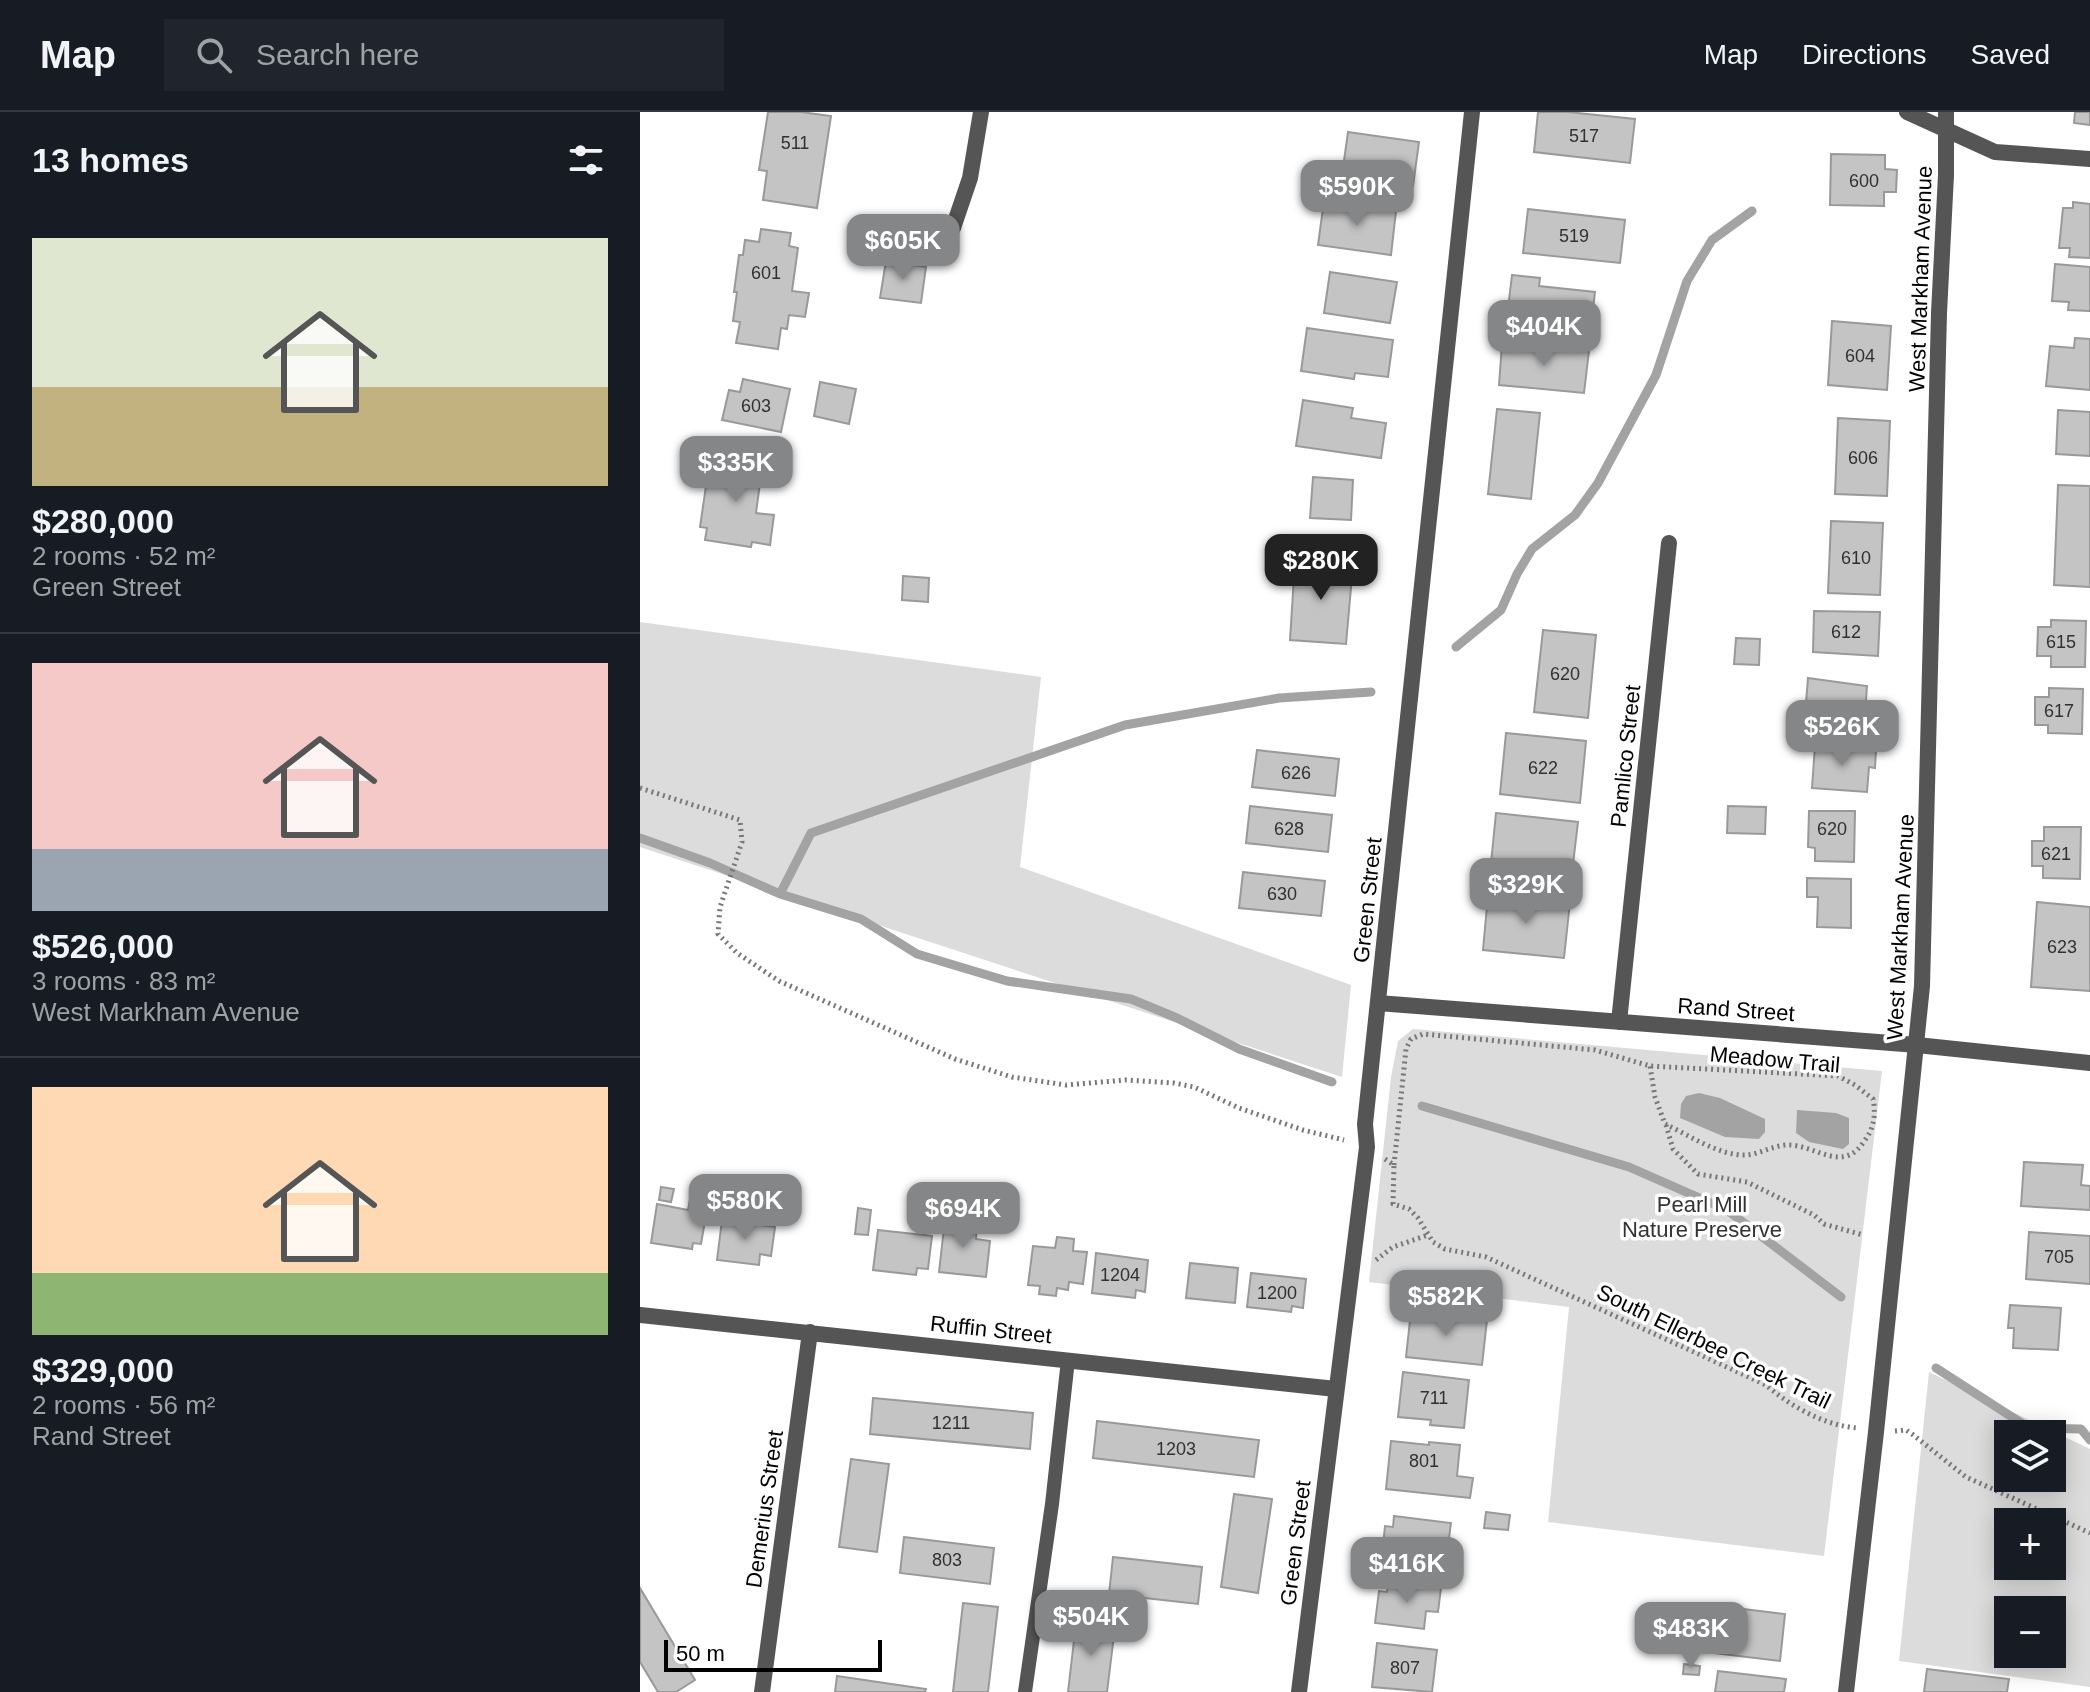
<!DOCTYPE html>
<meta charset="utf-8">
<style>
body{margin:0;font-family:Arial,sans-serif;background:#20242c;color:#f1f3f6;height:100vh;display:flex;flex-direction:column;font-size:30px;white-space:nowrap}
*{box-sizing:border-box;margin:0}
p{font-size:26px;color:#9ea1a6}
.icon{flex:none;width:44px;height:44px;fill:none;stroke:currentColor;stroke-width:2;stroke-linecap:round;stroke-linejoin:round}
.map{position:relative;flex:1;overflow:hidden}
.details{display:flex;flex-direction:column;background:#171b24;width:640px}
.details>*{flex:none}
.controls{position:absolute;left:1354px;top:1308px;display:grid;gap:16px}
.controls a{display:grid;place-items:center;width:72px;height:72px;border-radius:0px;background:#171b24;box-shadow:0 4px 20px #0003;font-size:40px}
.scale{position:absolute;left:24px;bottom:20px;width:218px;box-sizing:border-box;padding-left:8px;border:4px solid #000;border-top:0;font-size:22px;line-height:28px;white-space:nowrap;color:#000;-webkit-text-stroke:6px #fff;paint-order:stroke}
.price{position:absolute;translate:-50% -68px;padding:0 18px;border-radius:16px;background:#858687;color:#fff;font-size:26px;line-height:52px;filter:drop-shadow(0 2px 4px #0008)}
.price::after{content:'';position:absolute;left:50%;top:48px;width:24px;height:18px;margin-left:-12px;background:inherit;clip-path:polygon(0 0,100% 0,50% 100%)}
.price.current{background:#222;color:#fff}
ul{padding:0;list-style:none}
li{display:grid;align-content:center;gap:16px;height:424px;padding:0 32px}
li+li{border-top:2px solid #363941}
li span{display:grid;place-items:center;height:248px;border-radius:0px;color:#555}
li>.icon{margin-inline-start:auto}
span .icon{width:144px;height:144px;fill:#fffc;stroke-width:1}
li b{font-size:34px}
h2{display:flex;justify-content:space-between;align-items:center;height:96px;padding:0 32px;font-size:34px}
header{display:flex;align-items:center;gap:48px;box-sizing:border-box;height:112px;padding:0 40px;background:#171b24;border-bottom:2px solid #363941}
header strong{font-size:38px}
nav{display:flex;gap:44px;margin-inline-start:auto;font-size:28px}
.search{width:560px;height:72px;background:#20242c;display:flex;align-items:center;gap:20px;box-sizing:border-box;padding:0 28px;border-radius:0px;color:#9ea1a6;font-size:30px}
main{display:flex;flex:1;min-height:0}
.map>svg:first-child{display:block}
.green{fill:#dcdcdc;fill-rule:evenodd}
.water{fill:#a3a3a3}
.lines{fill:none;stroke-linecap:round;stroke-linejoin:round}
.stream{stroke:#a3a3a3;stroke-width:9}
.building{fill:#c4c4c4;stroke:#999;stroke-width:2}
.path{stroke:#777;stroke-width:5;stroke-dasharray:2 4;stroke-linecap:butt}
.service{stroke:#555;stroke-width:14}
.minor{stroke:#555;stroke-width:16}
.tertiary{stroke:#555;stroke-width:16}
.labels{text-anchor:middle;stroke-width:7;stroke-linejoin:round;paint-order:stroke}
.number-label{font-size:18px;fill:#313131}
.street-label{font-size:22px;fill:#000;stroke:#fff}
.park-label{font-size:22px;fill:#333;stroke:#fff}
</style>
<header>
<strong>Map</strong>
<div class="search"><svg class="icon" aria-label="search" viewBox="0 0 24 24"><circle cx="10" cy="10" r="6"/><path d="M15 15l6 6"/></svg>Search here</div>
<nav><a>Map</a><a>Directions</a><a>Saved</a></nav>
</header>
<main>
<section class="details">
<h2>13 homes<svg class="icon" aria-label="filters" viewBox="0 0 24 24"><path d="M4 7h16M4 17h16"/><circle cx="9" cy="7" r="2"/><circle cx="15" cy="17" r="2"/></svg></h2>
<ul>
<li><span style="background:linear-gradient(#dfe7d0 60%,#c2b280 0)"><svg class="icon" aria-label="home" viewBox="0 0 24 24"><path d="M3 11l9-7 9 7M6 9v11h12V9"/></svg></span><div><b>$280,000</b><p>2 rooms · 52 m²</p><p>Green Street</p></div></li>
<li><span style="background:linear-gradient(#f6c9c9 75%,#9aa5b1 0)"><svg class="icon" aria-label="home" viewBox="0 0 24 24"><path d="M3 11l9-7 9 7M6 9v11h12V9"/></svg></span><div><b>$526,000</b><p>3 rooms · 83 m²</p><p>West Markham Avenue</p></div></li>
<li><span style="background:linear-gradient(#ffd9b3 75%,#8fb573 0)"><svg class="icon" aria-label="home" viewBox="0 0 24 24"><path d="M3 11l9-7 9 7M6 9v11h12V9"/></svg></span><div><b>$329,000</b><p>2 rooms · 56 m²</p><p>Rand Street</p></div></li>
</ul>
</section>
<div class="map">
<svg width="1450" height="1580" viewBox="0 0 1450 1580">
<rect width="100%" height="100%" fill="#fff"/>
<!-- green -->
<path class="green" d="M0 510 401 565 380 755 711 873 702 965 0 735Z
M773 917 1242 959 1184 1444 908 1410 929 1195 729 1170 751 965 758 929Z
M1289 1260 1450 1337V1575L1259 1549ZM1368 1322H1412V1366H1368ZM1368 1410H1412V1454H1368ZM1368 1498H1412V1542H1368Z"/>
<!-- water -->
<path class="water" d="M1059 981 1080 986 1125 1007V1020L1119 1027 1085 1025 1040 1006 1041 992 1046 984Z
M1157 998 1196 1001 1209 1006V1032L1203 1037 1169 1030 1156 1021Z"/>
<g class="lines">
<!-- stream -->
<path class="stream" d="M816 535 861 498 877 462 892 437 935 403 958 371 1016 263 1047 169 1072 128 1112 99
M0 726 70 751 140 782 221 807 277 842 367 869 491 887 537 906 599 937 692 970
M140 782 171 721 485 613 639 586 731 580
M782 994 989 1055 1087 1098 1201 1185
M1296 1256 1389 1316 1441 1317 1450 1328"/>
</g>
<!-- building -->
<path class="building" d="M128 0H161L191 4 177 96 123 88 127 59 119 58Z
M898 0H928L995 7 990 51 894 40Z
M1435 0H1450V13L1434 11Z
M708 20 779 30 773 74 702 63Z
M1191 42 1245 43V57L1257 58 1256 80H1244V94L1190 93Z
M684 89 756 99 751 143 678 133Z
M1433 90 1450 92V146L1429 145 1430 136H1419L1423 96H1433Z
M888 97 985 108 980 151 883 141Z
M121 117 151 121 149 134 158 136 152 179 169 181 165 205 149 203 147 217 141 216 138 237 96 231 100 210 93 209 97 180H94L99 143H103L105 128 119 130Z
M246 149 286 155 281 191 240 186Z
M1415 152 1450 155V199L1428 198 1429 190 1412 189Z
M690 160 757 170 750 211 684 201Z
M872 163 900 166 899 174 955 180 950 222 866 213Z
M1192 209 1251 214 1247 278 1188 273Z
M667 216 753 228 748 265 715 261 714 267 661 259Z
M1435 226 1450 227V278L1406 274 1410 234 1434 236Z
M862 232 949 239 944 281 859 273Z
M103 267 150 277 141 320 82 308 89 278 100 280Z
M180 270 216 277 209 312 174 304Z
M663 288 713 296 711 306 746 311 741 346 656 334Z
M857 297 900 301 891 387 848 382Z
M1418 298 1450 300V344L1416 342Z
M1198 306 1250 309 1247 384 1195 382Z
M77 343 123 349 116 401 134 403 130 433 112 430 111 435 65 428 67 416 60 415 66 374H73Z
M673 365 713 368 711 408 670 406Z
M1418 373 1450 374V475L1414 473Z
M1191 409 1243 411 1240 483 1188 481Z
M655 449 713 453 706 532 650 528Z
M263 464 289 466 288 490 262 488Z
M1174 499 1240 500 1238 544 1173 540Z
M1411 508 1446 509 1445 555H1411V544H1397L1398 515H1411Z
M903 518 956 523 948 606 894 600Z
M1096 526 1120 527 1119 553 1094 552Z
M1168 566 1227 574 1224 616H1164Z
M1409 576 1443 577 1442 622 1408 621V613H1395V585H1409Z
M866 621 946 629 940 691 860 682Z
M1175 633 1236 638 1235 656 1229 655 1227 680 1172 676Z
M617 638 699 647 695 684 612 675Z
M610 694 692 703 688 740 606 731Z
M1088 694 1126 695 1125 722 1087 721Z
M1169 699H1215L1214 750 1175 749V736L1168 735Z
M856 701 938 710 931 769 850 761Z
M1404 715H1441L1440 767 1403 766V754H1392V729H1404Z
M603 760 685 769 681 804 599 796Z
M1167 766 1211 767V816L1177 815 1178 785H1167Z
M848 783 930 790 924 846 843 838Z
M1397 790 1450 795V879L1391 875Z
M1384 1050 1443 1053 1441 1073 1450 1074V1098L1381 1094Z
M21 1075 34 1077 31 1090 19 1088Z
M51 1082 69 1086 61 1132 53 1131 52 1137 11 1131 17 1092 48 1098Z
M138 1089 152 1091 150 1104 137 1102Z
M218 1096 231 1098 228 1123 215 1122Z
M305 1107 337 1111 336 1127 350 1129 346 1165 299 1160Z
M82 1108 135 1115 131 1144 120 1142 119 1153 77 1148Z
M238 1118 292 1124 288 1157 277 1156 276 1163 233 1158Z
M1389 1120 1450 1124V1172L1386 1167Z
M417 1125 434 1127 433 1139 447 1140 443 1172 429 1170 428 1178 417 1176 416 1184 399 1182 400 1174 388 1173 393 1134 415 1136Z
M456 1141 508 1148 505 1180 496 1178 495 1186 452 1181Z
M550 1151 598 1156 595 1191 546 1186Z
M611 1161 666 1167 663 1196 652 1194 651 1200 607 1195Z
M1370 1193 1421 1196 1418 1238 1373 1236 1374 1216H1368Z
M771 1199 847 1208 842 1253 766 1245Z
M763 1260 829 1268 824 1316 790 1313 791 1308 758 1305Z
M233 1286 393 1301 390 1337 230 1322Z
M457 1309 619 1328 614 1365 453 1346Z
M751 1329 789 1333V1330L820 1333 817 1364 833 1366 830 1386 746 1377Z
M211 1347 249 1352 237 1440 199 1435Z
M594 1382 632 1387 618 1481 581 1475Z
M846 1400 870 1403 868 1418 844 1416Z
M754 1404 811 1411 808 1434 793 1432 791 1449 742 1444 745 1414 753 1415Z
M264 1425 354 1436 350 1472 260 1461Z
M473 1445 562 1455 558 1492 469 1482Z
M748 1469 801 1476 798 1500 786 1499 784 1517 735 1511 739 1479 747 1480Z
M0 1476 55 1568 36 1580H18L0 1550Z
M323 1491 358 1495 348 1580H313Z
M1079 1494 1145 1502 1140 1549 1073 1541Z
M436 1511 475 1515 467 1580H428Z
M737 1531 797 1538 792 1580 732 1575Z
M1044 1552 1060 1554 1059 1563 1043 1562Z
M1287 1557 1369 1567 1367 1580H1284Z
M1078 1559 1146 1567 1144 1580H1075Z
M197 1564 286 1577 285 1580H195Z"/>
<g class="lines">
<!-- path -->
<path class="path" d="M0 676 100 708 102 730 80 795 78 822 97 841 139 869 315 947 372 965 426 973 486 968 534 971 554 975 599 996 663 1018 704 1028
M1026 1013 1033 1037 1058 1062 1107 1070 1174 1103 1184 1112 1223 1123
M745 1047 754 1053 753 1092 769 1097 778 1106 793 1130 805 1137 846 1145 1126 1273C1150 1294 1185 1314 1218 1316
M754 1053 766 937 771 927 783 922 955 938 1010 954 1198 964 1215 973 1233 987C1236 1002 1234 1016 1225 1028 1203 1063 1177 1033 1148 1033 1134 1033 1120 1042 1106 1043 1079 1044 1049 1023 1025 1012L1015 985 1010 954
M736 1148 753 1135 788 1123
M1255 1319 1266 1318 1272 1322 1326 1365 1450 1421"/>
<!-- service -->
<path class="service" d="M385 1580 412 1392 428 1248"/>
<!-- minor -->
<path class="minor" d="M313 116 330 66 341 0
M738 891 1277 933 1450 951
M979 910 1029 431
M0 1203 696 1277
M122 1580 170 1220
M659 1580 727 1035 725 1012 832 0"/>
<!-- tertiary -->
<path class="tertiary" d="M1267 0 1355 40 1450 47
M1206 1580 1236 1320 1282 874 1299 201 1306 63V0"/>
</g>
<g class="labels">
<!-- number labels -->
<g class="number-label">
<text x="944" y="30">517</text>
<text x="155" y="37">511</text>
<text x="1224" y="75">600</text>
<text x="934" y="130">519</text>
<text x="126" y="167">601</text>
<text x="1220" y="250">604</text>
<text x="116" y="300">603</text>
<text x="1223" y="352">606</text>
<text x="1216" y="452">610</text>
<text x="1206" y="526">612</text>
<text x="1421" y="536">615</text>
<text x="925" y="568">620</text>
<text x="1419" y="605">617</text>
<text x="903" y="662">622</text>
<text x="656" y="667">626</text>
<text x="649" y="723">628</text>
<text x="1192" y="723">620</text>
<text x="1416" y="748">621</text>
<text x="642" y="788">630</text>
<text x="1422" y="841">623</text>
<text x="1419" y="1151">705</text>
<text x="480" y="1169">1204</text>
<text x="637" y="1187">1200</text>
<text x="794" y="1292">711</text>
<text x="311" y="1317">1211</text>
<text x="536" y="1343">1203</text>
<text x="784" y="1355">801</text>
<text x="307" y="1454">803</text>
<text x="765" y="1562">807</text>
</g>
<!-- street labels -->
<g class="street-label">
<text transform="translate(1280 167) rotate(-88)" y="8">West Markham Avenue</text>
<text transform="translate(985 644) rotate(-84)" y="8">Pamlico Street</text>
<text transform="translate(727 788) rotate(-84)" y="8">Green Street</text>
<text transform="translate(1260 815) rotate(-87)" y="8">West Markham Avenue</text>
<text transform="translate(1096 897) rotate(4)" y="8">Rand Street</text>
<text transform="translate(1135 947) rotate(5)" y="8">Meadow Trail</text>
<text transform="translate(351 1217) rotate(6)" y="8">Ruffin Street</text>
<text transform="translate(1074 1234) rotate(26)" y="8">South Ellerbee Creek Trail</text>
<text transform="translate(124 1397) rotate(-82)" y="8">Demerius Street</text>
<text transform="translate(655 1431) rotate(-83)" y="8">Green Street</text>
</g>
<!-- park labels -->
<g class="park-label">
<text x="1062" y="1100">Pearl Mill<tspan x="1062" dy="25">Nature Preserve</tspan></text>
</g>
</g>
</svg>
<div class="controls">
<a><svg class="icon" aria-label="layers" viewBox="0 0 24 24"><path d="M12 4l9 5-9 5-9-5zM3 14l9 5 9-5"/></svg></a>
<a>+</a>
<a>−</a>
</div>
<div class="scale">50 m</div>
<b class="price" style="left:717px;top:116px">$590K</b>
<b class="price" style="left:263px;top:170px">$605K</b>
<b class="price" style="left:904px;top:256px">$404K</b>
<b class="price" style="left:96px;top:392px">$335K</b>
<b class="price current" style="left:681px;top:490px">$280K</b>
<b class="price" style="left:1202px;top:656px">$526K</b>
<b class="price" style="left:886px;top:814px">$329K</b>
<b class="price" style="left:105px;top:1130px">$580K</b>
<b class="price" style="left:323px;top:1138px">$694K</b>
<b class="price" style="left:806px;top:1226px">$582K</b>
<b class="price" style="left:767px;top:1493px">$416K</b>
<b class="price" style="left:451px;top:1546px">$504K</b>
<b class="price" style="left:1051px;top:1558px">$483K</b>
</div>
</main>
